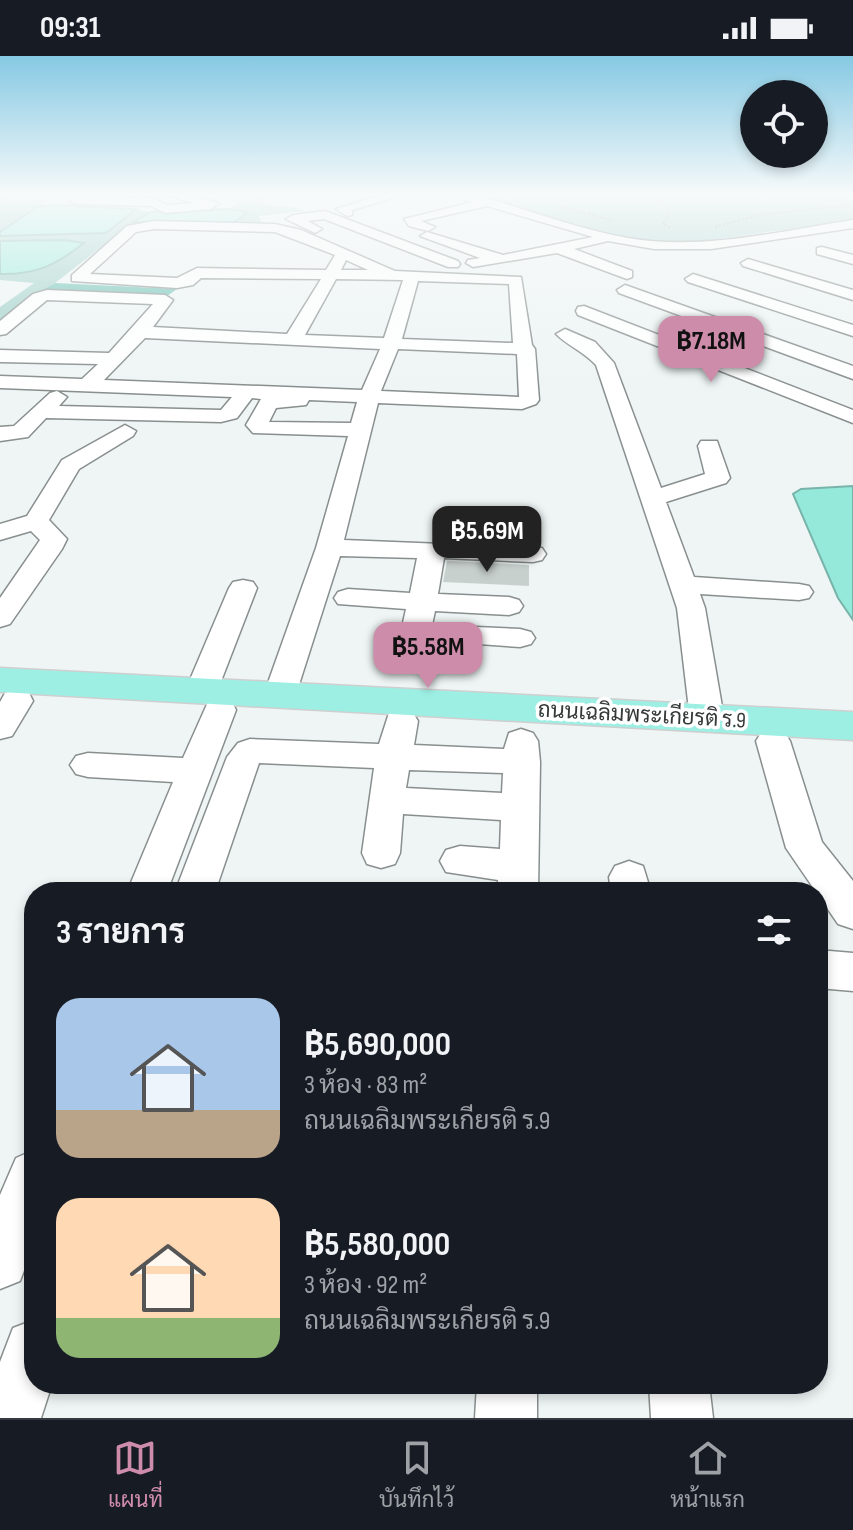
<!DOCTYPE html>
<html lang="th">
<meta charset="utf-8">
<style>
body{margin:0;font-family:"Sofia Sans Condensed",Sarabun,sans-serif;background:#242831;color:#f1f3f6;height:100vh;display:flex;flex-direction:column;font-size:30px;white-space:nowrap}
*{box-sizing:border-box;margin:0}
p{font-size:26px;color:#9ea1a6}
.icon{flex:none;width:44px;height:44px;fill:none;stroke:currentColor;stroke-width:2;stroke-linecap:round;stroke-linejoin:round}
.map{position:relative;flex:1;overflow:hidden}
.sheet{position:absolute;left:24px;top:826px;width:804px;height:512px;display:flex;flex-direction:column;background:#171b24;border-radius:32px;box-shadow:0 4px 12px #0003}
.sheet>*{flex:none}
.buttons{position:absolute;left:740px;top:24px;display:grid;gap:16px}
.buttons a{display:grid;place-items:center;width:88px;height:88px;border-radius:50%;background:#171b24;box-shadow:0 4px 12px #0003;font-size:40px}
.price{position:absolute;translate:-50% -68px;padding:0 18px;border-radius:16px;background:#ce8cab;color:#111;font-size:26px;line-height:52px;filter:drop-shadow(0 2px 4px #0008)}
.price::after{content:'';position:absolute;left:50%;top:48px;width:24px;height:18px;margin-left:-12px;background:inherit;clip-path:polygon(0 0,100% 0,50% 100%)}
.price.on{background:#222;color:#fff}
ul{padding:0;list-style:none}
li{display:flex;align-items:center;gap:24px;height:200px;padding:0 32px}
li span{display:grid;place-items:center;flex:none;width:224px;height:160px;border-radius:24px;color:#555}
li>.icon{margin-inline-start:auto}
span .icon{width:96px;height:96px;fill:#fffc;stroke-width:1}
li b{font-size:34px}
h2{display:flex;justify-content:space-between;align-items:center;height:96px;padding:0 32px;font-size:34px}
.status{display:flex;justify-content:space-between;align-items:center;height:56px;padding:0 40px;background:#171b24;direction:ltr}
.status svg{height:22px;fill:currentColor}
.dock{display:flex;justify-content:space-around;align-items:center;height:112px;border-top:2px solid #363941;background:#171b24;font-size:22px;color:#9ea1a6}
.dock a{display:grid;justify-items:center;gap:4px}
.dock .on{color:#ce8cab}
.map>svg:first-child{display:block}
.green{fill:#9fd0c8}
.forest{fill:#6abfb2}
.water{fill:#94e9db;stroke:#78b4aa;stroke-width:2}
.building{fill:#c8d0ce}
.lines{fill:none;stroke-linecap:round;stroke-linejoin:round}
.minor-casing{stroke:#888f8e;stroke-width:3}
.major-casing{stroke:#cfcfcf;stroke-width:3}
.path{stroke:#909594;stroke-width:2;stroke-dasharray:2 2;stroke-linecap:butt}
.minor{fill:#fff;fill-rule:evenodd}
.major{fill:#9defe4;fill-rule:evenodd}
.labels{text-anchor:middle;stroke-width:7;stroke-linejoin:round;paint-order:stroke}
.street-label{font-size:22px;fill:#363939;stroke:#fff}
</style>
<div class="status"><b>09:31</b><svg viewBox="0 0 49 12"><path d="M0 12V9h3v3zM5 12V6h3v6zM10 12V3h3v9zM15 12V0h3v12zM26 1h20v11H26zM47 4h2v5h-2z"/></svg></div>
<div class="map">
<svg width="853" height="1362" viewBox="0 0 853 1362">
<rect width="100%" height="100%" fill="#eef5f4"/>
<!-- green -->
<path class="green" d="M230 139H273L260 147C276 152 289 148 305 155L259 160 261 166H243L236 173 131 168 55 227 0 265V251L34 227 0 224V218C36 219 56 209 83 187L63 184 0 185V180L106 177 136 153 151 156 135 165 247 156 230 153 242 144Z
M483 139H853V164L681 188 630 185 479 141Z
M0 141 50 142 0 176Z"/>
<!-- forest -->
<path class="forest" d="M55 227 177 233 160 245 38 237Z"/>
<!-- water -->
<path class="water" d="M55 149 136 153 106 177 0 180V176L34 153 33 151Z
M230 153 248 156 236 165 226 168 133 166 151 156Z
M63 184 84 187C56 209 36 219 0 218V185Z
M853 430V564L838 542 793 438 801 433Z"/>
<!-- building -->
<path class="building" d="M447 505 529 509V530L443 526Z"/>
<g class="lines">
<defs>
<path id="minor" d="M166 139H190L219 147 211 153 165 157 151 150 75 148 69 144 75 140 154 142 167 149 193 147Z
M383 139H403L352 154V159L347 160 336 153Z
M461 139H476C526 153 577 173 628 182 702 195 780 175 853 164V172L711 193H654L608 185 574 193 632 215V221L627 223 557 197 473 211 466 207 468 204 480 202 420 180 427 176 503 199 593 181 487 150 421 165 435 171 428 175 409 170 404 163 473 146 462 143Z
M325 155 458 205 460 208 458 211H448L324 163 308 165 322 173 315 177 286 163 293 159Z
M154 165 275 168 301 174 395 215 521 221 532 289 535 293 539 344 536 348 522 353 378 347 344 484 542 492 546 498 542 504 533 506 444 502 438 538 509 541 519 544 523 550 519 556 509 559 435 555 432 569 520 573 531 576 535 582 531 588 520 591 408 583 402 571 406 553 338 548 334 542 338 536 348 533 410 537 417 502 340 500 296 638 291 645 280 648 269 645 264 638 316 492 348 380 253 377 246 369 261 343 252 342 237 362 221 366 46 362 28 381 0 385V371L14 370 50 337 57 335 67 341 59 350 221 354 232 341 0 332V320L82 323 98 308 0 306V294L109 297 153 248 47 244 6 278 0 279V265L33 238 47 234 165 239 173 244 153 271 287 278 321 223 201 222 193 229 177 232 72 225V219L127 170ZM154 173 275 176 335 199 326 214 197 212 177 222 90 218 136 176ZM346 204 368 214H341ZM336 223 403 224 384 282 305 279ZM418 225 509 228 513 287 402 283ZM145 282 380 293 362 334 104 324ZM398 293 517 298 519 341 381 335ZM309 344 357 346 351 367 269 366 276 352 306 349Z
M822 191 853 199V208L817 198V192Z
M748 203 853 234V244L743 210 741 207Z
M693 218 853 269V280L688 226 685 223Z
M625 229 853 310V323L619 237 617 234Z
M584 250 853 354V367L578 259 576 255 578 251Z
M565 273 595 286 614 307 661 432 705 418 698 390 701 385H717L730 422 726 427 666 446 694 521 799 528 809 530 813 536 809 542 799 544 700 538 705 552 724 662 719 670 707 673 695 670 690 662 677 552 596 309C583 295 568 290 556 278Z
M125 369 136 375 133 380 79 413 49 464 67 483 62 493 10 568 0 571V542L40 484 31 475 0 484V468L27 460 62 404Z
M243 524 253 526 257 532 218 633 213 640 202 643 191 640 186 633 229 532 233 526Z
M17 634 29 637 33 645 12 680 0 683V646L5 637Z
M220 643 232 646 236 654 167 836H127L173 726 88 721 76 718 70 709 76 700 88 697 183 702 208 646Z
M401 654 413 657 418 665 414 689 504 693 509 677 521 673 533 677 538 685 540 706 538 836H498V824L446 816 440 805 446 794 460 790 500 793 501 764 403 758 400 797 395 808 381 812 367 808 362 797 374 712 259 707 215 836H175L227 701 238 687 250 683 379 688 389 657ZM409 714 503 717 502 737 406 732Z
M773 673 785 677 790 685 822 786 853 825V873L838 868 786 792 756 685 761 677Z
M629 805 643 810 651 836H611L609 821 615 810Z
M818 894 853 897V935L818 932Z
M34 1094V1188L20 1225 0 1233V1139L16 1102Z
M34 1264V1328H52L41 1362H0V1306L13 1272Z
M477 1328H537V1362H475Z
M649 1328H709L713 1362H651Z"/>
<path id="major" d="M0 612 853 656V684L0 636Z"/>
</defs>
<!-- minor casing -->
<use href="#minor" class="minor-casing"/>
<!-- major casing -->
<use href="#major" class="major-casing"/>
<!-- path -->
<path class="path" d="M657 139 669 158 663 168 671 172
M561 151 615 165
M715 171 759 159 850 149 837 139"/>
<!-- minor -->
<use href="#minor" class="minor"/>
<!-- major -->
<use href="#major" class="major"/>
</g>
<!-- sky -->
<linearGradient id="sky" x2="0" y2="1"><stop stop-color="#86c9e3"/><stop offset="0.42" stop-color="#f7fafa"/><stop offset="1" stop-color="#f7fafa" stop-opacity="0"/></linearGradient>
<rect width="853" height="330" fill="url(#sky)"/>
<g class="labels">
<!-- street labels -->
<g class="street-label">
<text transform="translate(642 658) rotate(3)" y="8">ถนนเฉลิมพระเกียรติ ร.9</text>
</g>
</g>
</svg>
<div class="buttons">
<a><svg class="icon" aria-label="locate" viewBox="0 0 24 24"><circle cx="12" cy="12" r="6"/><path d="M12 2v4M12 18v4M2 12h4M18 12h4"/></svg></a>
</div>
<b class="price" style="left:711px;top:328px">฿7.18M</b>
<b class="price on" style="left:487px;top:518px">฿5.69M</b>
<b class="price" style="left:428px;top:634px">฿5.58M</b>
<section class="sheet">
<h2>3 รายการ<svg class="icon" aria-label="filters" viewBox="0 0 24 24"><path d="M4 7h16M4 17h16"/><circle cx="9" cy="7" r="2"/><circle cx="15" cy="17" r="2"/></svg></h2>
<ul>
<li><span style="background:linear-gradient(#a9c7e8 70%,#b9a48a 0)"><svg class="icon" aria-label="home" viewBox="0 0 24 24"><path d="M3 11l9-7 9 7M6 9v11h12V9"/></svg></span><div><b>฿5,690,000</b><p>3 ห้อง · 83 m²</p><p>ถนนเฉลิมพระเกียรติ ร.9</p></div></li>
<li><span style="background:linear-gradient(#ffd9b3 75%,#8fb573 0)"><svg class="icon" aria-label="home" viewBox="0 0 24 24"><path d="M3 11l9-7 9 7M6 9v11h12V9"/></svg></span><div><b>฿5,580,000</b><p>3 ห้อง · 92 m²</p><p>ถนนเฉลิมพระเกียรติ ร.9</p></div></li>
</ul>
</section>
</div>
<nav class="dock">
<a class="on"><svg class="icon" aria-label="map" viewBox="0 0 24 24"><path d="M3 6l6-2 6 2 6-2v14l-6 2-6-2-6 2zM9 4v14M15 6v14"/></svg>แผนที่</a>
<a><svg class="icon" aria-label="saved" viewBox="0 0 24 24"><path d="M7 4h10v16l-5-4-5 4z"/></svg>บันทึกไว้</a>
<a><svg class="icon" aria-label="home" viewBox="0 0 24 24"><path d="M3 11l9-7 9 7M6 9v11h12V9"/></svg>หน้าแรก</a>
</nav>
